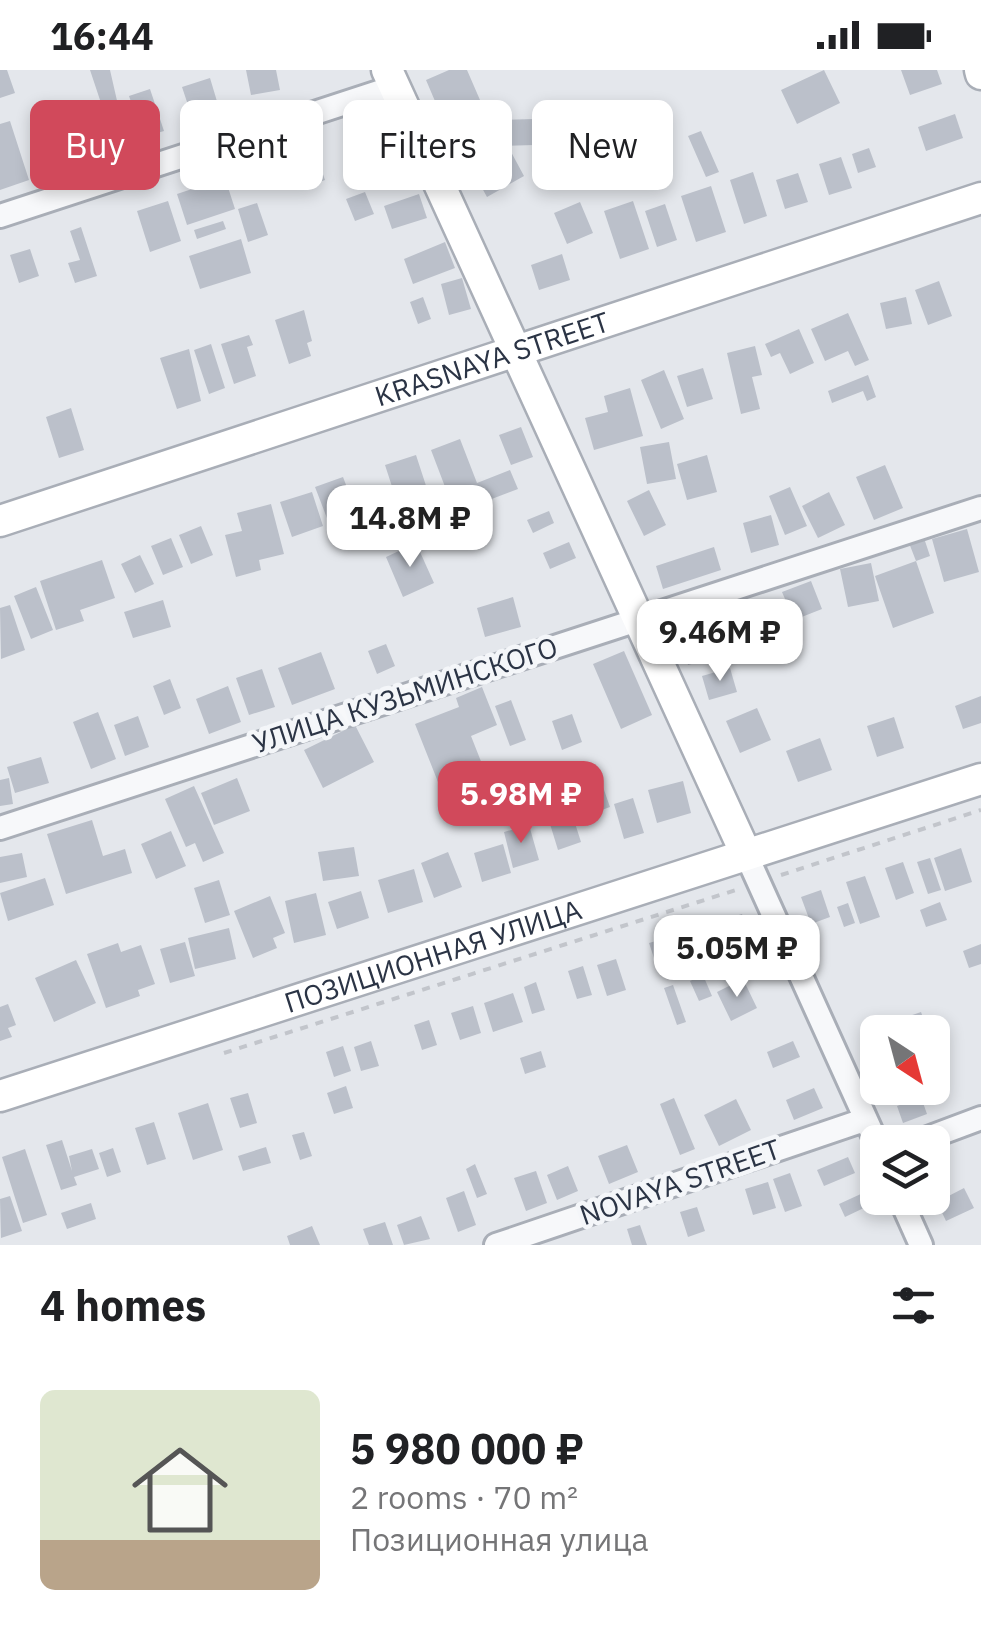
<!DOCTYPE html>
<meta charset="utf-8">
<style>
body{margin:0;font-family:"IBM Plex Sans",sans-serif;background:#f6f6f6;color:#202124;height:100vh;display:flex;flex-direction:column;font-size:38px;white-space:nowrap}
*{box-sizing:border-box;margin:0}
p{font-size:32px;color:#757577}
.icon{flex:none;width:55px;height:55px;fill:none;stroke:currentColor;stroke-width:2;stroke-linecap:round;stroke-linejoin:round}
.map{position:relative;height:1175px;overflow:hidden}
.panel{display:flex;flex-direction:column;background:#fff;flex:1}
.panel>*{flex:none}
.hud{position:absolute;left:30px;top:30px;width:922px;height:90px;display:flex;gap:20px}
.needle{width:65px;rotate:144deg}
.tools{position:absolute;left:860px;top:945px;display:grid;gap:20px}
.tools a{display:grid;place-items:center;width:90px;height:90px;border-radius:15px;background:#fff;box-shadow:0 5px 15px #0003;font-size:50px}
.price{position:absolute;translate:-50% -85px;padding:0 22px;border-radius:20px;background:#fff;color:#222;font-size:32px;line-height:65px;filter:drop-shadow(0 2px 5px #0008)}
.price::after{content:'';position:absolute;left:50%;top:60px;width:30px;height:22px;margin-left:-15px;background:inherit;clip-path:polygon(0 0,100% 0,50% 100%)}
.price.current{background:#d1495b;color:#fff}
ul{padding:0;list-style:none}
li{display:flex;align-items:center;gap:30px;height:250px;padding:0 40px}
li span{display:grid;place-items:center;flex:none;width:280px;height:200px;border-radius:15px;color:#555}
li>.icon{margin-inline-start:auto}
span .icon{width:120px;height:120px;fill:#fffc;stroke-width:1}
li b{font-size:42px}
h2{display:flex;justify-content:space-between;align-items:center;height:120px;padding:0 40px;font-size:42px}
.pill{padding:0 35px;border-radius:15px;background:#fff;box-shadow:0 5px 15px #0003;font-size:35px;line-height:90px}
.pill.current{background:#d1495b;color:#fff}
.status{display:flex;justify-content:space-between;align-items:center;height:70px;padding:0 50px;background:#fff;direction:ltr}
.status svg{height:28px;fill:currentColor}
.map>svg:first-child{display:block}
.building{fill:#bbc0ca}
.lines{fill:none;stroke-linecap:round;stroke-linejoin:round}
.street-casing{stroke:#a9aeb7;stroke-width:28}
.secondary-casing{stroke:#a9aeb7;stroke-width:35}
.path{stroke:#c2c5cb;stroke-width:4;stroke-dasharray:8 8;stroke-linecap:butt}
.street{stroke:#f7f8fa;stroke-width:22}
.secondary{stroke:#fff;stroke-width:30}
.labels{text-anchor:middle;stroke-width:9;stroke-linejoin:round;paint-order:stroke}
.street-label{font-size:28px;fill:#2b3445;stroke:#f4f6f9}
</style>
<div class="status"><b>16:44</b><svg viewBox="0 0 49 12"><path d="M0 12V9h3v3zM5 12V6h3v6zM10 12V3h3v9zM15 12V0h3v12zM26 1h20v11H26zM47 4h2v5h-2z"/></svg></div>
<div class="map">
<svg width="981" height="1175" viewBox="0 0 981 1175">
<rect width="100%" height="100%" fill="#e4e7ec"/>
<!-- building -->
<path class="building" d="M0 0H7L15 23 0 28Z
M90 0H110L126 70 77 86 71 69 95 61 90 44 103 39Z
M246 0H276L280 20 251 25Z
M449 0H467L480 30 466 36 471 47 446 57 426 10Z
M824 0 840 33 797 54 781 20Z
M901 0H937L942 14 910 25Z
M210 8 219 38 192 47 182 17Z
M150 19 164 61 143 67 129 26Z
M955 44 963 68 926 81 918 57Z
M534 49V75L500 76 499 50Z
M10 51 29 110 0 120V54Z
M701 61 719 102 706 107 688 66Z
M384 64 390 81 369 88 363 72Z
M480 76 485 89 460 97 456 83Z
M869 78 876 97 858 103 852 84Z
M510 80 524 106 487 127 472 100Z
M316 84 325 110 297 120 288 93Z
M841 87 852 118 829 125 819 94Z
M753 102 767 146 744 154 730 110Z
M798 103 808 132 785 139 776 110Z
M225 108 235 139 187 155 177 124Z
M711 116 726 162 696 172 681 126Z
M365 122 374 144 355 151 346 129Z
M419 124 427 148 392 159 384 136Z
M168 131 181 171 150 182 137 141Z
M633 131 649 179 620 189 604 141Z
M580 132 593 163 567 174 554 143Z
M257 133 268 165 248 172 238 139Z
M665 134 677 170 657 177 645 141Z
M223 151 226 159 197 169 194 160Z
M81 157 97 206 75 213 68 193 80 190 70 161Z
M241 169 251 203 200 219 189 186Z
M445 172 455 198 413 214 404 189Z
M30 179 39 206 19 213 10 185Z
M562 184 570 210 539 220 531 195Z
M462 208 471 239 449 245 441 214Z
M939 211 952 246 928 255 915 220Z
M423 227 431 249 418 254 410 232Z
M906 227 912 254 886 259 880 233Z
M304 240 312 271 307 273 311 286 289 294 275 250Z
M848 243 869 290 855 296 848 281 825 291 811 259Z
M799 259 814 293 790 304 780 283 771 287 765 274Z
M249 265 253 275 247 277 256 306 234 314 221 274Z
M211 274 225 318 209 324 194 280Z
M755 276 762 305 752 307 760 339 741 344 727 283Z
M189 279 201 331 177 339 160 288Z
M703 298 713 329 687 337 677 306Z
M664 300 684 349 661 359 641 310Z
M868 305 876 327 867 331 863 321 832 333 828 321Z
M630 318 643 366 594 380 585 348 608 342 604 326Z
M71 338 84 380 59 388 46 347Z
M521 357 533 387 511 395 499 365Z
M460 369 477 413 510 400 518 419 455 443 431 380Z
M669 372 676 409 647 414 640 377Z
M416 385 430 428 399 438 385 395Z
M707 385 717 422 687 430 677 394Z
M885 395 903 438 874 450 856 407Z
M343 407 358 446 330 456 315 417Z
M790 417 807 456 785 465 769 426Z
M649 420 666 455 644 466 627 431Z
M312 422 323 456 292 467 280 432Z
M829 422 845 455 818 468 802 436Z
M271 434 284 484 259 490 261 500 236 507 225 465 242 461 237 443Z
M549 441 554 453 533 463 527 450Z
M771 445 779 475 751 483 743 453Z
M201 456 213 485 191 494 179 465Z
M967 459 979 502 944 512 932 469Z
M171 468 183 497 163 505 151 476Z
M924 468 930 486 916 491 934 543 893 558 875 506 916 491 909 473Z
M569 472 576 488 550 499 543 483Z
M416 473 434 513 403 527 386 487Z
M714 477 721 500 663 519 656 496Z
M140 485 154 514 135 523 121 494Z
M102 490 115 528 80 540 84 551 56 560 40 511Z
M871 493 879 531 848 537 840 499Z
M811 511 822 539 794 550 782 522Z
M36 517 53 560 31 569 14 526Z
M513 527 521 557 485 567 477 538Z
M163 530 171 557 133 568 124 542Z
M10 535 25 580 1 589 0 538Z
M719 536 731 583 688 595 681 566 701 561 696 542Z
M386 574 395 596 377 604 368 581Z
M624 581 652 645 621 659 593 594Z
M321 582 335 619 292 635 278 598Z
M730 598 737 622 709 630 702 606Z
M262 599 275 637 249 645 236 608Z
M170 609 181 638 164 645 153 616Z
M228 616 241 652 209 664 196 629Z
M482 617 497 655 471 666 484 699 440 717 415 654 459 637 456 628Z
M981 626V653L963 659 955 636Z
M511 630 526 670 510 676 495 636Z
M757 638 771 670 740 683 726 651Z
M98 642 116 689 91 699 73 652Z
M572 644 582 672 562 680 552 651Z
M138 646 149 677 125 686 114 655Z
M894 647 904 678 877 687 867 656Z
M355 655 374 692 323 718 304 680Z
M820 668 832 700 798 712 786 681Z
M41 687 49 713 15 723 7 697Z
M596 697 610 737 588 745 574 704Z
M9 708 13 734 0 736V710Z
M237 708 250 741 214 755 201 723Z
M683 711 691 743 657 753 648 720Z
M194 716 224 783 203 792 195 773 186 777 165 729Z
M633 728 644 763 624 769 614 734Z
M573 747 581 772 558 780 550 754Z
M92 750 103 786 125 779 132 803 66 824 47 764Z
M529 755 539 790 513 798 504 762Z
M171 761 186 796 156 809 141 774Z
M503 774 511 803 482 812 474 783Z
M354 777 359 806 323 811 318 782Z
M961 778 972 812 945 821 934 788Z
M448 782 462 817 434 828 421 793Z
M22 783 27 807 0 813V787Z
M930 788 941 820 928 824 917 792Z
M903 792 914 823 896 830 885 798Z
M414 799 423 832 388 843 378 810Z
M865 806 880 847 860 854 846 812Z
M45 808 54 835 8 851 0 823Z
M219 810 230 845 205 853 194 818Z
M821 820 830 847 811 854 801 827Z
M361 821 369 848 337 859 328 832Z
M316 823 326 865 294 873 285 831Z
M270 826 285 863 273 868 277 878 253 888 234 841Z
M940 832 947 850 926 857 920 840Z
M848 833 855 853 844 857 837 837Z
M742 844 754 879 715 891 704 856Z
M229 858 236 889 195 899 188 868Z
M673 866 682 893 658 900 649 873Z
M185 872 195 906 170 913 160 879Z
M118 873 121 882 141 875 155 914 138 920 140 926 106 938 87 884Z
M981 874V894L969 898 963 881Z
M616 889 626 920 607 926 597 895Z
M76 890 96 933 54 952 35 908Z
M583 896 592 925 577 929 568 901Z
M703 905 712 926 699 931 690 911Z
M743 909 757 938 731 951 717 922Z
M536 912 545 940 532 944 524 917Z
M673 915 686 952 677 955 664 918Z
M513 923 523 952 493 962 484 933Z
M8 934 16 955 8 958 12 967 0 971V937Z
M473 936 481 963 460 970 451 943Z
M921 942 928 962H878L877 984 869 960Z
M429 950 437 975 422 980 414 955Z
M371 971 379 996 361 1001 354 977Z
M793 971 800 987 773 998 767 982Z
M343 976 351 1001 334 1007 326 982Z
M541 981 546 997 525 1004 520 988Z
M346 1016 353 1038 334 1044 327 1023Z
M814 1018 823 1038 794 1050 786 1030Z
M248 1023 257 1053 240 1058 230 1028Z
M921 1027 927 1044 903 1053 897 1036Z
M674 1028 695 1079 680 1085 660 1034Z
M736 1029 751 1060 719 1076 704 1045Z
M208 1033 223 1080 193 1090 178 1043Z
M154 1052 166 1089 147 1095 135 1058Z
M304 1062 312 1086 300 1090 292 1065Z
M62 1070 72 1101 69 1086 92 1079 99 1099 74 1107 77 1115 61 1120 46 1075Z
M627 1075 638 1102 609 1114 598 1086Z
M266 1077 271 1093 243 1101 238 1086Z
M113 1078 121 1102 107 1107 99 1083Z
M25 1079 47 1145 23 1153 2 1087Z
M848 1087 855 1103 824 1116 817 1100Z
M475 1094 487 1124 477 1128 466 1099Z
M568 1096 578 1121 557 1130 547 1105Z
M536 1101 547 1133 526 1141 514 1108Z
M790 1103 802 1136 785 1142 773 1109Z
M768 1112 776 1138 753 1145 745 1119Z
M964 1118 974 1138 946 1151 937 1132Z
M464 1121 476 1155 458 1162 446 1128Z
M863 1123 868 1136 845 1147 839 1134Z
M10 1126 22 1161 1 1168 0 1129Z
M91 1133 96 1149 67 1159 61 1143Z
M697 1137 705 1161 688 1167 680 1142Z
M421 1146 430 1169 404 1175 397 1155Z
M385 1152 393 1175H369L363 1159Z
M640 1155 647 1175H632L627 1159Z
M312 1156 320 1175H290L287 1166Z"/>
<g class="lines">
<defs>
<path id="street" d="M0 146 394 17
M0 758 981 438
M745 782 878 1076
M917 1072 981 1048
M900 1128 921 1175
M496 1175 864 1050"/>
<g id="secondary">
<path d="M387 0 745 782"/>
<path d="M980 0 981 4"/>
<path id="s1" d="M0 451 981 128"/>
<path id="s2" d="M0 1026 981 709"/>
</g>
</defs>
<!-- street casing -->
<use href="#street" class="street-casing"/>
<!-- secondary casing -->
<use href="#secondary" class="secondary-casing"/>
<!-- path -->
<path class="path" d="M781 805 981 740
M224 983 739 819"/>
<!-- street -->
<use href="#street" class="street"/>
<!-- secondary -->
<use href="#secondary" class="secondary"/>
</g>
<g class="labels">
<!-- street labels -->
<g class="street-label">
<text dy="10" stroke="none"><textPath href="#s1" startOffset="518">KRASNAYA STREET</textPath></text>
<text transform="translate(405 625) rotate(-18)" y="10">УЛИЦА КУЗЬМИНСКОГО</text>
<text dy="10" stroke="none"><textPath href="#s2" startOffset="455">ПОЗИЦИОННАЯ УЛИЦА</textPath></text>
<text transform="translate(680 1112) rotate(-19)" y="10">NOVAYA STREET</text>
</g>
</g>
</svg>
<div class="tools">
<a><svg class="needle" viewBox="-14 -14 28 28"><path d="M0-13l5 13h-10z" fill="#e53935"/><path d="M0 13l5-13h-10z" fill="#757577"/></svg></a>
<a><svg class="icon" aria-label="layers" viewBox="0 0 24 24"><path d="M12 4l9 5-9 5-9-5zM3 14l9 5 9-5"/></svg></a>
</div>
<b class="price" style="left:410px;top:500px">14.8M ₽</b>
<b class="price" style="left:720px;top:614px">9.46M ₽</b>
<b class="price current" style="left:521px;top:776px">5.98M ₽</b>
<b class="price" style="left:737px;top:930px">5.05M ₽</b>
<div class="hud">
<a class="pill current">Buy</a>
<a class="pill">Rent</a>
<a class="pill">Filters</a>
<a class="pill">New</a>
</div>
</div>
<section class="panel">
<h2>4 homes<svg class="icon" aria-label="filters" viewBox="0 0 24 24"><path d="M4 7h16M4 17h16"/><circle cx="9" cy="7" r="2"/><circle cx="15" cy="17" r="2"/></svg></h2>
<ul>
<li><span style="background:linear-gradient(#dfe7d0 75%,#b9a48a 0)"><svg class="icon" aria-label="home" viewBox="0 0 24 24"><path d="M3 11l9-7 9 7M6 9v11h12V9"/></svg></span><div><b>5 980 000 ₽</b><p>2 rooms · 70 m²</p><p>Позиционная улица</p></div></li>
</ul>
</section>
